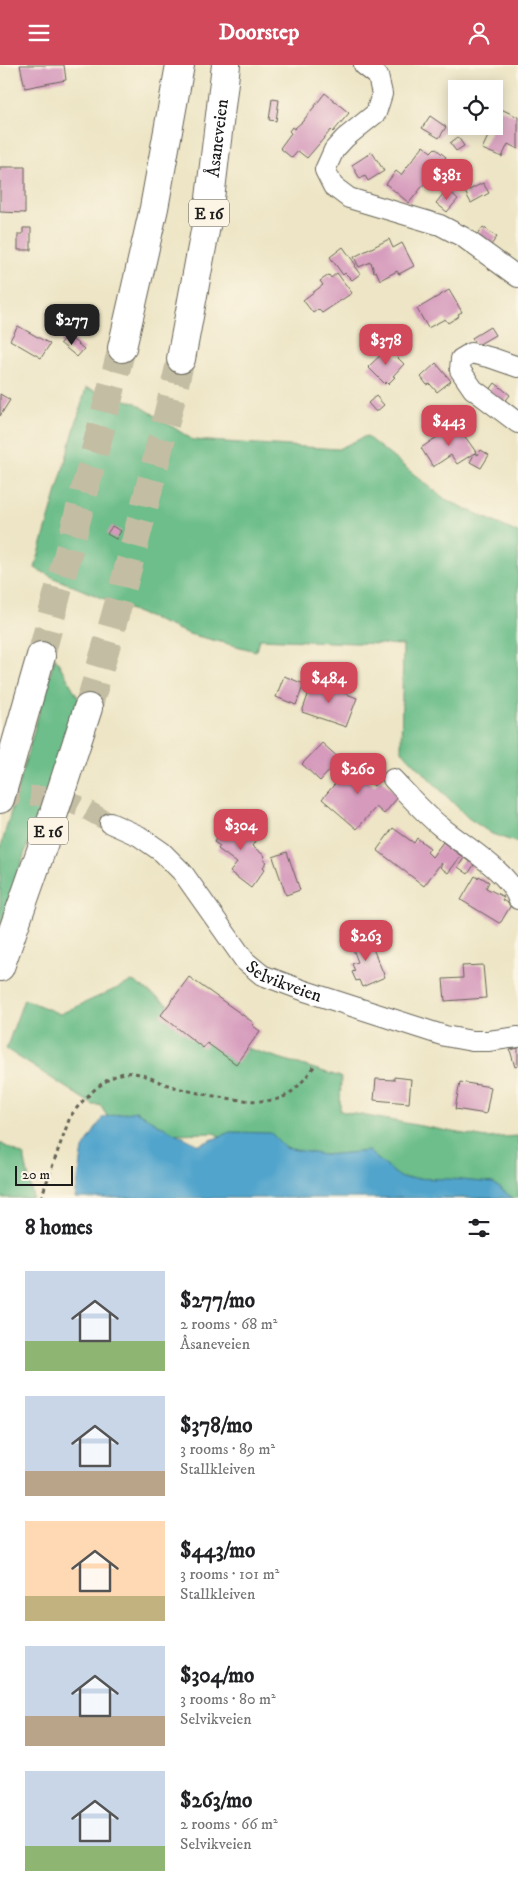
<!DOCTYPE html>
<meta charset="utf-8">
<style>
body{margin:0;font-family:"IM FELL DW Pica",serif;background:#f2f2f2;color:#202124;height:100vh;display:flex;flex-direction:column;font-size:19px;white-space:nowrap}
*{box-sizing:border-box;margin:0}
p{font-size:16px;color:#757577}
.icon{flex:none;width:28px;height:28px;fill:none;stroke:currentColor;stroke-width:2;stroke-linecap:round;stroke-linejoin:round}
.map{position:relative;height:1133px;overflow:hidden}
.panel{display:flex;flex-direction:column;background:#fff;flex:1}
.panel>*{flex:none}
.tools{position:absolute;left:448px;top:15px;display:grid;gap:10px}
.tools a{display:grid;place-items:center;width:55px;height:55px;border-radius:0px;background:#fff;box-shadow:0 2px 12px #0003;font-size:25px}
.scale{position:absolute;left:15px;bottom:12px;width:58px;box-sizing:border-box;padding-left:5px;border:2px solid #1c1c1c;border-top:0;font-size:14px;line-height:18px;white-space:nowrap;color:#1c1c1c;-webkit-text-stroke:4px #fcf5e5;paint-order:stroke}
.price{position:absolute;translate:-50% -42px;padding:0 11px;border-radius:10px;background:#d1495b;color:#fff;font-size:16px;line-height:32px;filter:drop-shadow(0 1px 2px #0008)}
.price::after{content:'';position:absolute;left:50%;top:30px;width:15px;height:11px;margin-left:-8px;background:inherit;clip-path:polygon(0 0,100% 0,50% 100%)}
.price.selected{background:#222;color:#fff}
ul{padding:0;list-style:none}
li{display:flex;align-items:center;gap:15px;height:125px;padding:0 25px}
li span{display:grid;place-items:center;flex:none;width:140px;height:100px;border-radius:0px;color:#555}
li>.icon{margin-inline-start:auto}
span .icon{width:60px;height:60px;fill:#fffc;stroke-width:1}
li b{font-size:21px}
h2{display:flex;justify-content:space-between;align-items:center;height:60px;padding:0 25px;font-size:21px}
header{display:flex;justify-content:space-between;align-items:center;height:65px;padding:0 25px;background:#d1495b;color:#fff;font-size:22px;font-weight:700}
.map>svg:first-child{display:block}
.forest{fill:#6dbe8a;stroke:#446d53}
.water{fill:#51a4cc;stroke:#366074}
.building{fill:#d59abc}
.lines{fill:none;stroke-linecap:round;stroke-linejoin:round}
.minor-tunnel{stroke:#c3bda3;stroke-width:20;stroke-dasharray:20 10;stroke-linecap:butt}
.highway-tunnel{stroke:#c3bda3;stroke-width:28;stroke-dasharray:28 14;stroke-linecap:butt}
.minor-casing{stroke:#656257;stroke-width:22}
.highway-casing{stroke:#656257;stroke-width:30}
.path{stroke:#656257;stroke-width:3;stroke-dasharray:4 4;stroke-linecap:butt}
.minor{stroke:#fff;stroke-width:20}
.highway{stroke:#fff;stroke-width:28}
.labels{text-anchor:middle;stroke-width:4.5;stroke-linejoin:round;paint-order:stroke}
.shield{fill:#fcf5e5;stroke:#5f5d58;stroke-width:1}
.shield-label{font-size:16px;font-weight:bold;fill:#1c1c1c}
.street-label{font-size:18px;fill:#1c1c1c;stroke:#fcf5e5}
</style>
<header><svg class="icon" aria-label="menu" viewBox="0 0 24 24"><path d="M4 6h16M4 12h16M4 18h16"/></svg>Doorstep<svg class="icon" aria-label="person" viewBox="0 0 24 24"><circle cx="12" cy="8" r="4"/><path d="M4 21q1-7 8-7t8 7"/></svg></header>
<div class="map">
<svg width="518" height="1133" viewBox="0 0 518 1133">
<rect width="100%" height="100%" fill="#fcf5e5"/>
<filter id="ink" filterUnits="userSpaceOnUse"><feTurbulence type="fractalNoise" baseFrequency=".02" numOctaves="2"/><feDisplacementMap in="SourceGraphic" scale="10" xChannelSelector="R" yChannelSelector="G"/><feConvolveMatrix kernelMatrix="1 2 1 2 8 2 1 2 1" color-interpolation-filters="sRGB"/></filter>
<filter id="wash" filterUnits="userSpaceOnUse"><feTurbulence type="fractalNoise" baseFrequency=".0096" numOctaves="4" result="noise"/><feDisplacementMap in="SourceGraphic" scale="20" xChannelSelector="R" yChannelSelector="G"/><feGaussianBlur stdDeviation="1.12" result="paint"/><feColorMatrix in="noise" values="0 0 0 0 0 0 0 0 0 0 0 0 0 0 0 0 0 1.4 0 .05"/><feComposite in="paint" operator="in"/></filter>
<g filter="url(#wash)">
<rect width="100%" height="100%" fill="#ede5c5"/>
<!-- forest -->
<path class="forest" d="M86 323 136 338 193 375 338 384 366 371 445 434 518 468V778L492 769 468 753 401 685 403 580 259 574 256 586 189 569 56 514 35 503Z
M55 592 79 634 56 701 35 757 0 863V785Z
M133 916 220 975 341 1012 340 1046 486 1073 518 1071V1133H443L337 1090 256 1092 214 1068 119 1070 100 1040H93L6 984 24 934 60 949Z
M0 1078 24 1091 33 1133H0Z"/>
<!-- water -->
<path class="water" d="M136 1046 159 1060 199 1080 230 1067 271 1068 286 1083 324 1090 368 1086 401 1113 451 1114 493 1118 513 1133H75L83 1084 103 1052Z"/>
<g id="blocks">
<!-- building -->
<path class="building" d="M20 0H64L66 15 25 23Z
M325 28 349 48 333 67 331 65 307 93 298 86 292 93 280 83 291 68 289 66 292 62 294 64 303 56Z
M272 34 279 35 276 56 269 55Z
M501 44 518 52V84L508 79 502 92 482 84Z
M430 51 446 62 439 73 422 63Z
M458 72 464 81 456 86 450 78Z
M423 81 431 87 435 83 446 92 409 138 386 119 396 106 401 110Z
M372 87 384 106 368 116 365 111 360 114 352 100Z
M0 102H25V148L0 147Z
M483 118 489 128 471 138 465 127Z
M447 124 458 134 447 147 436 138Z
M483 162 497 172 491 180 477 170Z
M23 163H31V185H18V169H23Z
M389 174 393 183 402 178 414 201 399 209 397 206 380 215 376 206 374 207 371 197 359 202 354 192Z
M343 182 356 200 354 201 360 209 352 215 345 208 343 210 330 192Z
M337 208 352 228 322 248 318 244 313 248 303 235 323 220 320 216 329 210 331 213Z
M449 225 462 247 458 249 459 251 448 258 445 254 428 263 417 244Z
M18 261 50 279 41 293 10 275Z
M490 262 495 270 476 281 472 273Z
M67 270 84 284 77 292 60 278Z
M388 283 404 299 393 311 395 312 388 319 386 317 385 319 368 302Z
M436 298 451 316 437 327 430 319 427 320 421 312Z
M495 318 510 330 504 338 489 326Z
M0 329 10 335 0 351Z
M376 331 384 340 376 347 368 338Z
M456 359 476 387 457 399 451 390 433 402 421 383Z
M481 385 489 390 481 403 470 397 475 388 478 390Z
M112 461 121 466 116 474 107 469Z
M284 611 304 619 296 640 276 632Z
M313 616 357 633 346 662 302 647Z
M322 678 340 694 320 716 302 699Z
M343 694 374 721 380 714 399 731 384 749 376 742 357 764 322 734 339 714 331 707Z
M225 750 257 773 252 781 265 791 263 794 267 797 263 802 265 804 251 823 230 807 237 798 218 784 220 781 214 777 219 769 218 760Z
M393 763 414 778 417 773 430 783 427 787 432 792 443 777 461 791 448 808 440 802 442 799 441 798 424 821 377 785Z
M287 787 300 825 286 830 273 792Z
M464 793 474 800 468 809 458 802Z
M475 811 478 813 479 811 489 817 486 823 504 832 502 835 511 840 501 857 499 858 461 835Z
M361 871 362 875 368 872 385 912 362 922 359 915 356 916 352 907 355 906 352 899 358 897 351 879 352 878 351 875Z
M483 900 486 933 445 936 443 914 463 913 462 901Z
M189 912 254 958 252 960 260 966 236 999 207 978 203 983 161 950Z
M518 983V1001L515 1002 510 985Z
M394 1012 411 1014 409 1038 374 1035 376 1014 394 1015Z
M460 1017 491 1022 486 1049 455 1044Z"/>
</g>
</g>
<g filter="url(#ink)">
<use href="#blocks" fill-opacity="0" stroke="#656257" stroke-width="1"/>
<g class="lines">
<!-- minor-tunnel -->
<path class="minor-tunnel" d="M0 730 42 731 78 740 110 758"/>
<!-- highway-tunnel -->
<path class="highway-tunnel" d="M41 591 122 283
M88 643C123 528 153 411 181 294"/>
<defs>
<g id="minor">
<path d="M364 0 378 11 382 29 376 48 345 73 334 85 325 105 333 121 349 133 440 160 463 172 518 212"/>
<path d="M518 302 492 293 471 288 461 294 460 305 473 324 518 358"/>
<path d="M393 714C408 730 423 747 440 761 461 779 510 807 518 834"/>
<path id="s1" d="M110 758 139 771 162 787 183 808 245 896 262 910 305 926 445 971 472 976H488L518 972"/>
</g>
<g id="highway">
<path d="M122 283 154 143 180 0"/>
<path id="s2" d="M181 294 208 150 226 0"/>
<path d="M0 734 41 591"/>
<path d="M0 902 50 760 88 643"/>
</g>
</defs>
<!-- minor casing -->
<use href="#minor" class="minor-casing"/>
<!-- highway casing -->
<use href="#highway" class="highway-casing"/>
<!-- path -->
<path class="path" d="M41 1133 70 1052C81 1036 105 1011 125 1008 140 1006 155 1016 168 1020 191 1028 260 1042 281 1033 296 1027 306 1012 316 999"/>
<!-- minor -->
<use href="#minor" class="minor"/>
<!-- highway -->
<use href="#highway" class="highway"/>
</g>
</g>
<g class="labels">
<!-- shield labels -->
<g class="shield">
<rect x="189" y="134.5" width="40" height="27" rx="4"/>
<rect x="28" y="752.5" width="40" height="27" rx="4"/>
</g>
<g class="shield-label">
<text x="209" y="154">E 16</text>
<text x="48" y="772">E 16</text>
</g>
<!-- street labels -->
<g class="street-label">
<text dy="6" stroke="none"><textPath href="#s2" startOffset="224">Åsaneveien</textPath></text>
<text dy="6" stroke="none"><textPath href="#s1" startOffset="242">Selvikveien</textPath></text>
</g>
</g>
</svg>
<div class="tools">
<a><svg class="icon" aria-label="locate" viewBox="0 0 24 24"><circle cx="12" cy="12" r="6"/><path d="M12 2v4M12 18v4M2 12h4M18 12h4"/></svg></a>
</div>
<div class="scale">20 m</div>
<b class="price" style="left:447px;top:136px">$381</b>
<b class="price selected" style="left:72px;top:281px">$277</b>
<b class="price" style="left:386px;top:301px">$378</b>
<b class="price" style="left:449px;top:382px">$443</b>
<b class="price" style="left:329px;top:639px">$484</b>
<b class="price" style="left:358px;top:730px">$260</b>
<b class="price" style="left:241px;top:786px">$304</b>
<b class="price" style="left:366px;top:897px">$263</b>
</div>
<section class="panel">
<h2>8 homes<svg class="icon" aria-label="filters" viewBox="0 0 24 24"><path d="M4 7h16M4 17h16"/><circle cx="9" cy="7" r="2"/><circle cx="15" cy="17" r="2"/></svg></h2>
<ul>
<li><span style="background:linear-gradient(#c9d6e8 70%,#8fb573 0)"><svg class="icon" aria-label="home" viewBox="0 0 24 24"><path d="M3 11l9-7 9 7M6 9v11h12V9"/></svg></span><div><b>$277/mo</b><p>2 rooms · 68 m²</p><p>Åsaneveien</p></div></li>
<li><span style="background:linear-gradient(#c9d6e8 75%,#b9a48a 0)"><svg class="icon" aria-label="home" viewBox="0 0 24 24"><path d="M3 11l9-7 9 7M6 9v11h12V9"/></svg></span><div><b>$378/mo</b><p>3 rooms · 89 m²</p><p>Stallkleiven</p></div></li>
<li><span style="background:linear-gradient(#ffd9b3 75%,#c2b280 0)"><svg class="icon" aria-label="home" viewBox="0 0 24 24"><path d="M3 11l9-7 9 7M6 9v11h12V9"/></svg></span><div><b>$443/mo</b><p>3 rooms · 101 m²</p><p>Stallkleiven</p></div></li>
<li><span style="background:linear-gradient(#c9d6e8 70%,#b9a48a 0)"><svg class="icon" aria-label="home" viewBox="0 0 24 24"><path d="M3 11l9-7 9 7M6 9v11h12V9"/></svg></span><div><b>$304/mo</b><p>3 rooms · 80 m²</p><p>Selvikveien</p></div></li>
<li><span style="background:linear-gradient(#c9d6e8 75%,#8fb573 0)"><svg class="icon" aria-label="home" viewBox="0 0 24 24"><path d="M3 11l9-7 9 7M6 9v11h12V9"/></svg></span><div><b>$263/mo</b><p>2 rooms · 66 m²</p><p>Selvikveien</p></div></li>
</ul>
</section>
